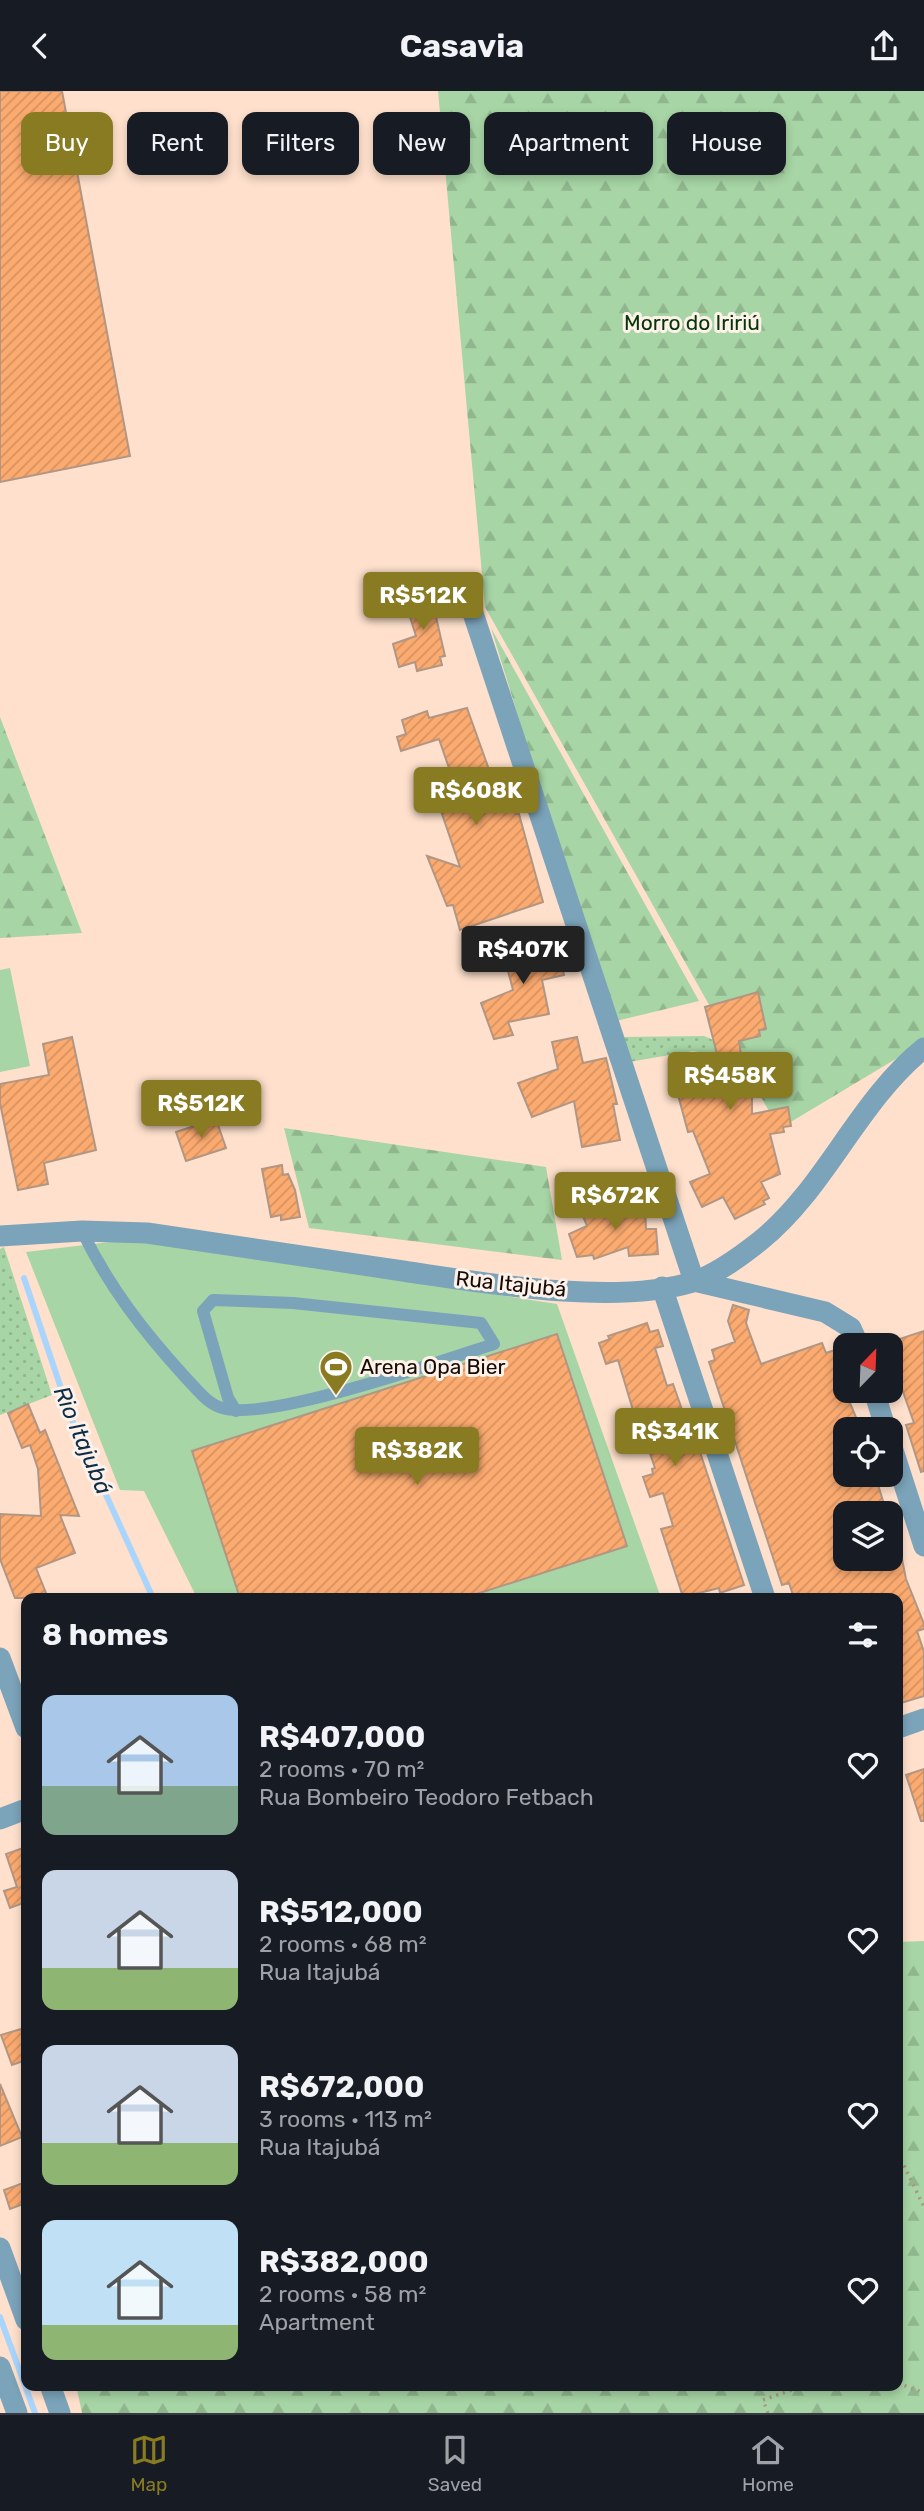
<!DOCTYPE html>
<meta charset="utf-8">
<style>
body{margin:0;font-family:Rubik,sans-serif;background:#20242c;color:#f1f3f6;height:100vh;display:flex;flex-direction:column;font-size:26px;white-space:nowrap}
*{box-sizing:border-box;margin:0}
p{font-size:23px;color:#9ea1a6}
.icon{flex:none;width:38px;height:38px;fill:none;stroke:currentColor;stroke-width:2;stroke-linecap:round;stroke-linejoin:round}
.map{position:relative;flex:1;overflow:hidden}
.sheet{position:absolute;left:21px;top:1502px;width:882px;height:798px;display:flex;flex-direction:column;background:#171b24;border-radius:14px;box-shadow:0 4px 10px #0003}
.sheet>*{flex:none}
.banner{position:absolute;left:21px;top:21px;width:882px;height:63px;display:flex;gap:14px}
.needle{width:46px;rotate:23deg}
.tools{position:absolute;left:833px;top:1242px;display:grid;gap:14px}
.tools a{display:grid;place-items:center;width:70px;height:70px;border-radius:14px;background:#171b24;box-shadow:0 4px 10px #0003;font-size:35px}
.price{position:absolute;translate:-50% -60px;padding:0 16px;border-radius:7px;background:#897b21;color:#fff;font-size:23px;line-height:46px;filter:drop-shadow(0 2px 4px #0008)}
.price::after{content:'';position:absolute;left:50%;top:42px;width:21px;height:16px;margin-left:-10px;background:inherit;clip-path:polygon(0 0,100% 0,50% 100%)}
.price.on{background:#222;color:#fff}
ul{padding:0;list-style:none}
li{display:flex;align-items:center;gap:21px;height:175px;padding:0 21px}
li span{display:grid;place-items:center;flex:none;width:196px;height:140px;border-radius:14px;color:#555}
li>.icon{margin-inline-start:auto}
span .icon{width:84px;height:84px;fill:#fffc;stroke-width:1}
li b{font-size:30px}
h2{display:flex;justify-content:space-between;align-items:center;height:84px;padding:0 21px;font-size:30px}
.tag{padding:0 24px;border-radius:14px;background:#171b24;box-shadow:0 4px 10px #0003;font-size:24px;line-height:63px}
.tag.on{background:#897b21;color:#fff}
header{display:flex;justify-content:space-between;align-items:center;height:91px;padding:0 21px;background:#171b24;font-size:32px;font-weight:700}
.menu{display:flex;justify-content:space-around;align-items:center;height:98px;border-top:2px solid #363941;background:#171b24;font-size:19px;color:#9ea1a6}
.menu a{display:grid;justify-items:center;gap:4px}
.menu .on{color:#897b21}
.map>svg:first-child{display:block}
.green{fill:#a7d5a5}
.forest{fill:url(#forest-firs)}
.park{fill:url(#park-dots)}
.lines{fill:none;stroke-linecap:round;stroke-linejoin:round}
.stream{stroke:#a9d5fd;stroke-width:6}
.building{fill:url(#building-hatch);stroke:#b19683;stroke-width:2}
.path{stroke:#ac9586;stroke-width:3.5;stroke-dasharray:2 5;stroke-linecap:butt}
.lane{stroke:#7ba3b9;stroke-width:12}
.street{stroke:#7ba3b9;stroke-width:21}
.labels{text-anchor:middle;stroke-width:6;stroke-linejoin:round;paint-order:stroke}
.park-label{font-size:21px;fill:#043607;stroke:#fdf1e9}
.street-label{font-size:21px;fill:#150b05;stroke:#fdf1e9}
.poi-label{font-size:21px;fill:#150b05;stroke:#fdf1e9;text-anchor:start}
.water-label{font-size:23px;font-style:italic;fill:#0e2e48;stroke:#fdf1e9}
</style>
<header><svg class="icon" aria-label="back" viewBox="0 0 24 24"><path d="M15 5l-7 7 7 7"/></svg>Casavia<svg class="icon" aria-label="share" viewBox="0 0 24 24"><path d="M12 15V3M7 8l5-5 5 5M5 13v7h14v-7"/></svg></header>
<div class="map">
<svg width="924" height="2322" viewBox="0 0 924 2322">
<defs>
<pattern id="forest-firs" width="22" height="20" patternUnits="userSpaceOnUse" patternTransform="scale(1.75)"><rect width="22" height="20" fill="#a7d5a5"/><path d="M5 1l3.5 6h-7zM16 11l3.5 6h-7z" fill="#8fb68d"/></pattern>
<pattern id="park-dots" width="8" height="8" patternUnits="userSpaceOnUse" patternTransform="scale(1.75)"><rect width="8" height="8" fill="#a7d5a5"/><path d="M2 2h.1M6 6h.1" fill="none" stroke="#8fb68d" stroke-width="1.8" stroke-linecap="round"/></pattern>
<pattern id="building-hatch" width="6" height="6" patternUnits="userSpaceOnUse" patternTransform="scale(1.75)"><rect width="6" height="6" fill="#fcab70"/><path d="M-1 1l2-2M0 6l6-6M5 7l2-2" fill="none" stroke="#d79260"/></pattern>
</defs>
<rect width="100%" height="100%" fill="#fee0cc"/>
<!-- green -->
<path class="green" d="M10 877 30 975 0 981V879Z
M135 1148 557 1213 661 1507H197L144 1400 120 1399 26 1161Z"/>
<!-- forest -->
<path class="forest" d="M438 0H924V951L779 1038 485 516Z
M491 537 699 910 612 931Z
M0 626 82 842 0 847Z
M284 1037 546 1076 562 1169 309 1137Z
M924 1850V2322H82L76 2294H898V1851Z"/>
<!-- park -->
<path class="park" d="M704 945 730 956 735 968 693 960 629 971 621 946Z
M4 1156 52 1304 0 1324V1158Z"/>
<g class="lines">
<!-- stream -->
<path class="stream" d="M24 1187 71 1327 153 1507
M0 2226 35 2322"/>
</g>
<!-- building -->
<path class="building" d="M0 0H62L130 365 0 391Z
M440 497 448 522 436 526 445 565 440 566 442 574 417 580 415 571 399 576 393 553 416 545 405 510Z
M467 617 497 701 507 698 516 723H519L543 811 460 839 453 814 447 815 427 765 460 776 441 720 451 717 439 681 449 677 439 648 401 660 397 646 406 643 402 629 427 620 429 627Z
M530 846 534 860 556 854 564 884 542 889 549 923 508 931 513 944 494 948 481 912 513 899 501 853Z
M758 901 766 938 759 939 760 945 739 950 744 984 747 991 752 990V1023L788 1016 791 1035 783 1036 784 1041 770 1043 780 1083 761 1091 769 1107 763 1110 765 1113 735 1128 723 1106 702 1116 690 1091 710 1083 693 1040 688 1041 670 974 691 971 690 967 717 963 705 916Z
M72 946 96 1059 44 1072 48 1093 18 1099 0 1012V993L49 984 43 953Z
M577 946 583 972 606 967 617 1013H613L620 1049 582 1056 574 1010 532 1026 518 992 558 978 552 951Z
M216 1028 226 1057 186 1070 176 1041Z
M282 1074 283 1084 288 1083 295 1099 300 1126 281 1129V1124L271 1126 262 1078Z
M602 1113 645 1115 646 1138H656L658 1163 629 1165 628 1156 594 1168 593 1164 577 1166 569 1143 587 1135 581 1120Z
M733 1214 749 1219 746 1232 761 1273 822 1252 826 1262 835 1259 845 1300 860 1336 845 1339V1384H875L887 1423H845V1468H902L906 1488 924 1533V1538L917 1540 924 1561V1605L898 1613V1507H794L789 1492 782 1494 709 1271 715 1269 712 1259 735 1251 728 1230Z
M647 1232 650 1241 658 1239 663 1255 655 1257 667 1295 673 1293 692 1347 695 1346 744 1494 720 1502 719 1497 683 1506 661 1438 673 1435 663 1402 650 1406 643 1386 653 1383 652 1378 655 1377 644 1345 641 1346 618 1269 606 1273 599 1252 610 1248 608 1245Z
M924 1240V1380L921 1381 906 1334 914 1332 902 1298 894 1301 891 1291V1255L887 1252Z
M557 1243 627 1455 464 1507H240L192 1360Z
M28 1313 40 1342 45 1339 79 1425 60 1424 75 1462 36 1477 48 1507H15L0 1468V1423L41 1425 38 1378 30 1354 22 1357 8 1322Z
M924 1678V1730H921L906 1684Z
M26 1756V1816L23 1812 10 1817 4 1800 17 1796 6 1763Z
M21 1938 26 1952V1969L12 1974 1 1944Z
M0 1993 22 2046 0 2055Z
M26 2091V2112L10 2118 4 2099Z"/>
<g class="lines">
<!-- path -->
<path class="path" d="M898 2062 924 2116
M898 2292 924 2302
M768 2322 763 2309 806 2294"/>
<!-- lane -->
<path class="lane" d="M82 1140C109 1196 144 1241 186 1287 196 1297 207 1313 222 1317 268 1331 441 1270 494 1253L481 1232 293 1212 213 1209 203 1220 228 1307 236 1320"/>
<!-- street -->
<path class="street" d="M464 495 694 1190
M0 1145 82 1140 147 1142C233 1155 318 1167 403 1180 485 1192 613 1215 693 1191 717 1183 741 1165 760 1150 826 1097 857 1011 924 957
M694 1190 825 1221 851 1237 859 1255
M662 1196 765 1507
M874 1300 886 1339
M891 1353 924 1455
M0 1567 26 1637
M898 1637 924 1628
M0 1728 26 1718
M0 2157 26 2229
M0 2276 17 2322
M50 2294 60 2322"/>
</g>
<!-- icons -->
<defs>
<symbol id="stadium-pin" viewBox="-11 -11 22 30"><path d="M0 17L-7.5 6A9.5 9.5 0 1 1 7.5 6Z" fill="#897b21" stroke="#fdf1e9"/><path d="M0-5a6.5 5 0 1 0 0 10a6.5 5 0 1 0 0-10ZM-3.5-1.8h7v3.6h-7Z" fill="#fff"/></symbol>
</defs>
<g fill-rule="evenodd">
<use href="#stadium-pin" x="317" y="1257" width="38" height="52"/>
</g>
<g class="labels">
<!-- park labels -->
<g class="park-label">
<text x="692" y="239">Morro do Iririú</text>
</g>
<!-- street labels -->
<g class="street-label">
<text transform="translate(511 1193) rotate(6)" y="7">Rua Itajubá</text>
</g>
<!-- poi labels -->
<g class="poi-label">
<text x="360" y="1283">Arena Opa Bier</text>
</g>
<!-- water labels -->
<g class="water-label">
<text transform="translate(83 1349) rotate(67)" y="8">Rio Itajubá</text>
</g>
</g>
</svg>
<div class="tools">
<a><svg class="needle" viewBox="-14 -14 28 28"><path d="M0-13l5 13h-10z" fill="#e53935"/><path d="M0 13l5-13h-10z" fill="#9ea1a6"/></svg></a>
<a><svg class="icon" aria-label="locate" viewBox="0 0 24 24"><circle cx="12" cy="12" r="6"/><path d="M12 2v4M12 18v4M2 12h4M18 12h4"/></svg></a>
<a><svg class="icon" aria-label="layers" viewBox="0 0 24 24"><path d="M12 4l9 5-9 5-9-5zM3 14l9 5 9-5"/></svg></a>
</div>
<b class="price" style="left:423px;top:541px">R$512K</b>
<b class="price" style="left:476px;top:736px">R$608K</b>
<b class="price on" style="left:523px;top:895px">R$407K</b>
<b class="price" style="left:730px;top:1021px">R$458K</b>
<b class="price" style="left:201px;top:1049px">R$512K</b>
<b class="price" style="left:615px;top:1141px">R$672K</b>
<b class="price" style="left:675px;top:1377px">R$341K</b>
<b class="price" style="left:417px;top:1396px">R$382K</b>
<div class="banner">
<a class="tag on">Buy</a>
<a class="tag">Rent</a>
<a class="tag">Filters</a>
<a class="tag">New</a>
<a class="tag">Apartment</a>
<a class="tag">House</a>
</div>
<section class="sheet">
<h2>8 homes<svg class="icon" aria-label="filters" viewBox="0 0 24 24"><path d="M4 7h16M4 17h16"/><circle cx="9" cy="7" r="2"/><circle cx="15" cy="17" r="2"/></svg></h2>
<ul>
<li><span style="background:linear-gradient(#a9c7e8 65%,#7fa58c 0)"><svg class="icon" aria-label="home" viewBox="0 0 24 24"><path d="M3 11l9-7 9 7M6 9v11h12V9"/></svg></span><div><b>R$407,000</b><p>2 rooms · 70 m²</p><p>Rua Bombeiro Teodoro Fetbach</p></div><svg class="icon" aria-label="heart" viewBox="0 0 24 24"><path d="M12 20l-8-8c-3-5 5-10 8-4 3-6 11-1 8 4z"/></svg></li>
<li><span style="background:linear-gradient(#c9d6e8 70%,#8fb573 0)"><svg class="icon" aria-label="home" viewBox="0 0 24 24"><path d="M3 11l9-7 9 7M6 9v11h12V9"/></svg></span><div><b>R$512,000</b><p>2 rooms · 68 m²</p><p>Rua Itajubá</p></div><svg class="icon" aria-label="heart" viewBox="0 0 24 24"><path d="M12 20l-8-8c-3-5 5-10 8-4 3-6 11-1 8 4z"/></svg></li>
<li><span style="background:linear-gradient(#c9d6e8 70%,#8fb573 0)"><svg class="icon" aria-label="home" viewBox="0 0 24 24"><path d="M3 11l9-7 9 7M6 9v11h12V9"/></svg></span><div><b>R$672,000</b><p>3 rooms · 113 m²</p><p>Rua Itajubá</p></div><svg class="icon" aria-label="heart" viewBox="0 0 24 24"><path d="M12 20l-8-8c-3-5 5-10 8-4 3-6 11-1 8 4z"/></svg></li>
<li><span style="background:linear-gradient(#bfe0f5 75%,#8fb573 0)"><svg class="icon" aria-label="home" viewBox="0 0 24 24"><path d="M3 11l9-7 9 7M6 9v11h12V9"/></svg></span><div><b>R$382,000</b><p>2 rooms · 58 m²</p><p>Apartment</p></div><svg class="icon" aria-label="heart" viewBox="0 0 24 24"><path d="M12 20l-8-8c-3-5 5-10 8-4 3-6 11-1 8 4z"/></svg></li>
</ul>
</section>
</div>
<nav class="menu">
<a class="on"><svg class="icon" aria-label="map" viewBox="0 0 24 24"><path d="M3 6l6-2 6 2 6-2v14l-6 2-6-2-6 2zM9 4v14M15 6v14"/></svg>Map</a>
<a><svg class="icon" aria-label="saved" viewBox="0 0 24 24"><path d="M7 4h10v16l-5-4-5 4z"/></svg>Saved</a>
<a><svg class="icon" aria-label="home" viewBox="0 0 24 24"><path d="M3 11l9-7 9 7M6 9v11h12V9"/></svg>Home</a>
</nav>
